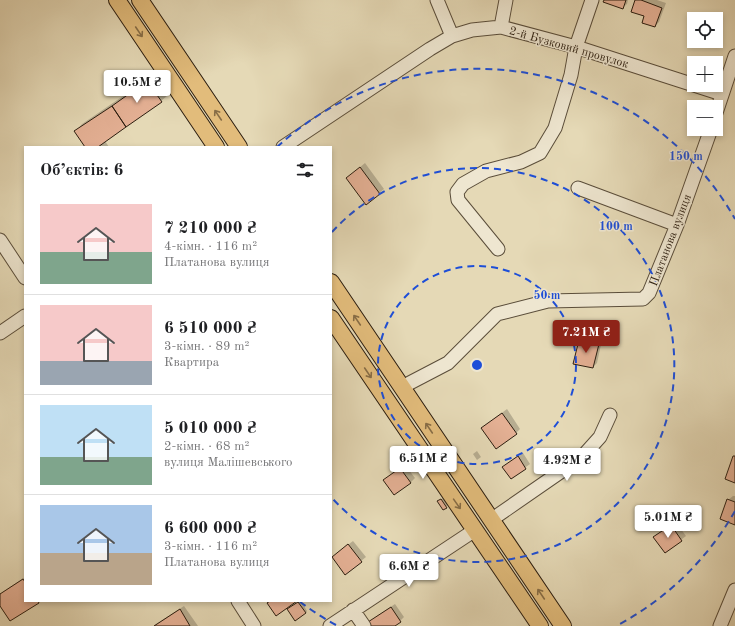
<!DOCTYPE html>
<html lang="uk">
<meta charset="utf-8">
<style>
body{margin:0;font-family:"Old Standard TT",serif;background:#f6f6f6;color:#202124;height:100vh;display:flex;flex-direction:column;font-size:15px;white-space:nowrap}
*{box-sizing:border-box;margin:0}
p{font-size:13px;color:#757577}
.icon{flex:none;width:22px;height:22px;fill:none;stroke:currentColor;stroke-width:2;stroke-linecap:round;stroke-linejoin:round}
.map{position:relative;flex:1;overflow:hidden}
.panel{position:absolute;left:24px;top:146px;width:308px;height:456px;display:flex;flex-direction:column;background:#fff;border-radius:0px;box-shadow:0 2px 6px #0003}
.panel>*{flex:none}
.fabs{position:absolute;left:687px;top:12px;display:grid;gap:8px}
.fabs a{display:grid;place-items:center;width:36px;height:36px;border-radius:0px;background:#fff;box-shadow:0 2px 6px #0003;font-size:20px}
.price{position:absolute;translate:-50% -34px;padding:0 9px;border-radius:4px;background:#fff;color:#222;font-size:13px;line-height:26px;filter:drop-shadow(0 1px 2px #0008)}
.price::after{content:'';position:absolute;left:50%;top:24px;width:12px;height:9px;margin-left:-6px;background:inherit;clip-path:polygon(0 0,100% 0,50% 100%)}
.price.on{background:#8f2418;color:#fff}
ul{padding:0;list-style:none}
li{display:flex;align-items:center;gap:12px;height:100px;padding:0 16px}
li+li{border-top:1px solid #e0e0e0}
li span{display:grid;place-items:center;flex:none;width:112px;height:80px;border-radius:0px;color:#555}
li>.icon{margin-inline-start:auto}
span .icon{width:48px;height:48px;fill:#fffc;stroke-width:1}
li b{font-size:17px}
h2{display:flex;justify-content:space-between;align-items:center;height:48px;padding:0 16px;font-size:17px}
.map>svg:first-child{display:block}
.shadow{fill:#0003}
.building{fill:#e4b094;stroke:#2c1e10}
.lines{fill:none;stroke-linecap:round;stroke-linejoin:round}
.minor-casing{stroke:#5a4d3a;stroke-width:15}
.major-casing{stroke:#2c1e10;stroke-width:18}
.minor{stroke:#eee6d0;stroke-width:13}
.major{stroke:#e2bc7b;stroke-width:16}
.oneway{stroke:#876d46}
.ring{fill:none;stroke:#1d4ed8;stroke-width:2;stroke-dasharray:7 5}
.labels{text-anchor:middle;stroke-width:3;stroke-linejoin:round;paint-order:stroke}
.street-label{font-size:12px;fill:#2c1e10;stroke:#eee6d0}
.centre{fill:#1d4ed8;stroke:#eee6d0;stroke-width:2}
.ring-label{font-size:12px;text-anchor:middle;font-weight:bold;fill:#1d4ed8;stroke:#eee6d0;stroke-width:3;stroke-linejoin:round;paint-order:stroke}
</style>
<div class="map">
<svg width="735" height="626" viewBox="0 0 735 626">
<rect width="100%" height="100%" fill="#e5d9b6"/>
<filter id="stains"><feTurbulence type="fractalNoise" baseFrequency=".005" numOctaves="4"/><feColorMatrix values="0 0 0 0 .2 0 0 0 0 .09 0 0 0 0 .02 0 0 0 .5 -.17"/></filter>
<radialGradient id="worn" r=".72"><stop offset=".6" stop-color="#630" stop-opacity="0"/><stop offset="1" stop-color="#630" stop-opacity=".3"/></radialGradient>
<!-- shadow -->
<path class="shadow" d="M605 0H628L627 4 622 8Z
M637 0H657L666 3 659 22 655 26 646 16Z
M154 75 168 95 161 101 105 141 109 147H86L76 131 82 124Z
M365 163 384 189 366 204 347 178Z
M584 336 602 340 597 363 593 367 580 340Z
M507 409 520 429 516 433 482 428Z
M477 451 481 457 477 460 473 454Z
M523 453 530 464 511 478 504 467Z
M405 465 415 478 410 483 384 480Z
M733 496H735V524L728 500Z
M443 498 448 505 446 507 440 500Z
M675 521 686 536 665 552 659 533Z
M353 541 366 557 346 573 337 553Z
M25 577V601H39L0 604V594Z
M299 601H301L307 611 306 613 290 607Z
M395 604 404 617 400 621 393 626H372L374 618Z
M184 606 198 626H154L156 624Z"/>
<!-- building -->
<path class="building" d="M604 0H626L623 9 603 2Z
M635 0H641L662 8 655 27 642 23 644 16 631 12Z
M147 81 162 102 126 127 112 106Z
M112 106 126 127 98 147H85L74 131Z
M360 167 380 194 366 205 346 178Z
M579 340 599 344 593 368 573 364Z
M502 413 517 434 496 449 481 428Z
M518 456 526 469 511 479 502 467Z
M733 456H735V483L725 479Z
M400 468 411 483 394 495 383 480Z
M441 499 447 508 443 510 437 501Z
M727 499 735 502V525L720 519Z
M671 525 682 541 665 553 653 537Z
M348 544 362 562 345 575 332 557Z
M23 579 25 582V601H38L39 603 10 621 0 606V594Z
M270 601H297L276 616 267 603Z
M298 602 306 613 295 621 287 609Z
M391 607 401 622 395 626H371L368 622Z
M180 609 190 626H154Z"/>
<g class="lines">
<defs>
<path id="minor" d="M437 0 452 36
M501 27 506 0
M694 85 722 94
M716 113 735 56
M283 147 430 49 452 36 472 30 501 27 576 47 694 85
M578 188 677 225
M0 240 25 278
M498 249 458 200 457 192 463 184 486 171 521 162 540 153 555 128 571 75 576 47 592 0
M0 333 25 316
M402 387 448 363 497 314 548 301 643 299 649 293 677 225 711 129
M491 520 582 457 600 437 610 415
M238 601 254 626
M353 610 364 626
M330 626 475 530
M720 626 735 590"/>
<path id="major" d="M117 0 216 147
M140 0 239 147
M331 282 563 626
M331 318 540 626"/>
</defs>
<!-- minor casing -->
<use href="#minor" class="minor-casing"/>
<!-- major casing -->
<use href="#major" class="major-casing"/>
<!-- minor -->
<use href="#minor" class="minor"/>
<!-- major -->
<use href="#major" class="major"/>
</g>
<!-- one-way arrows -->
<defs><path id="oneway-shaft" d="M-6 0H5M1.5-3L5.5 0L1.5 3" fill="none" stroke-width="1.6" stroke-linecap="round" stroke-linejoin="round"/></defs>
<g class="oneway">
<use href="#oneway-shaft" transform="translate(139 32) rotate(56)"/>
<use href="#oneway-shaft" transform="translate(218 115) rotate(-124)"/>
<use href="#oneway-shaft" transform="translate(357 320) rotate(-124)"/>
<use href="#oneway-shaft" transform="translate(368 373) rotate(56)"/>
<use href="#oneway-shaft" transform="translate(429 428) rotate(-124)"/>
<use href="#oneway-shaft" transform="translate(457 504) rotate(55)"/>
<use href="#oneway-shaft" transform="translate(541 594) rotate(-124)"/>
</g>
<!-- distance rings -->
<g class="ring">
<circle cx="477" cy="365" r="99"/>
<path d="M332 232A197 197 0 1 1 332 498"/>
<path d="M735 511A296 296 0 0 1 618 625M336 625A296 296 0 0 1 299 601M277 147A296 296 0 0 1 735 219"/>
</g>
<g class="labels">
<!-- street labels -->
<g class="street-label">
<text transform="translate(569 47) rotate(16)" y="4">2-й Бузковий провулок</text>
<text transform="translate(670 240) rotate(-69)" y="4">Платанова вулиця</text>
</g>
</g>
<circle cx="477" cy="365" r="6" class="centre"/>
<g class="ring-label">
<text x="686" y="160">150 m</text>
<text x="616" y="230">100 m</text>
<text x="547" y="299">50 m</text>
</g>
<rect width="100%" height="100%" filter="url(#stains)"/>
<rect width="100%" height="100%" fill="url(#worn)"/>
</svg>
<div class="fabs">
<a><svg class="icon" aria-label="locate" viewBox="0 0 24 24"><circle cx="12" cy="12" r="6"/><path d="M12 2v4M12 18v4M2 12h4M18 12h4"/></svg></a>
<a>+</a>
<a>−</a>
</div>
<b class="price" style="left:137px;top:104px">10.5M ₴</b>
<b class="price on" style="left:586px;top:354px">7.21M ₴</b>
<b class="price" style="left:423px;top:480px">6.51M ₴</b>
<b class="price" style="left:567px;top:482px">4.92M ₴</b>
<b class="price" style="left:668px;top:539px">5.01M ₴</b>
<b class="price" style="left:409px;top:588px">6.6M ₴</b>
<section class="panel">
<h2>Об’єктів: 6<svg class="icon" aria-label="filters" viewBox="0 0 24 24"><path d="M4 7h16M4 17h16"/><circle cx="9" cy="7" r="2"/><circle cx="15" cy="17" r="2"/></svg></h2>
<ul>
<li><span style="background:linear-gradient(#f6c9c9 60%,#7fa58c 0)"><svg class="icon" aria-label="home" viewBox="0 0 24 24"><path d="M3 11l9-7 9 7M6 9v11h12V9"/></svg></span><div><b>7 210 000 ₴</b><p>4-кімн. · 116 m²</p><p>Платанова вулиця</p></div></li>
<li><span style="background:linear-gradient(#f6c9c9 70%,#9aa5b1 0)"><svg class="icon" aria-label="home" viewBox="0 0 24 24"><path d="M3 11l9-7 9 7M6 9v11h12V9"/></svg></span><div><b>6 510 000 ₴</b><p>3-кімн. · 89 m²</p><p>Квартира</p></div></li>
<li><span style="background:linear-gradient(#bfe0f5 65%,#7fa58c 0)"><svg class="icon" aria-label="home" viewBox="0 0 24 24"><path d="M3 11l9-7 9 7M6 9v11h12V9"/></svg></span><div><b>5 010 000 ₴</b><p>2-кімн. · 68 m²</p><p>вулиця Малішевського</p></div></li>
<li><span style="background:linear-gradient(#a9c7e8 60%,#b9a48a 0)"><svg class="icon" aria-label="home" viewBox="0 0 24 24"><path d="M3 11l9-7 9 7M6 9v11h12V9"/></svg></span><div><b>6 600 000 ₴</b><p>3-кімн. · 116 m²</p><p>Платанова вулиця</p></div></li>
</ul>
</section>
</div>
